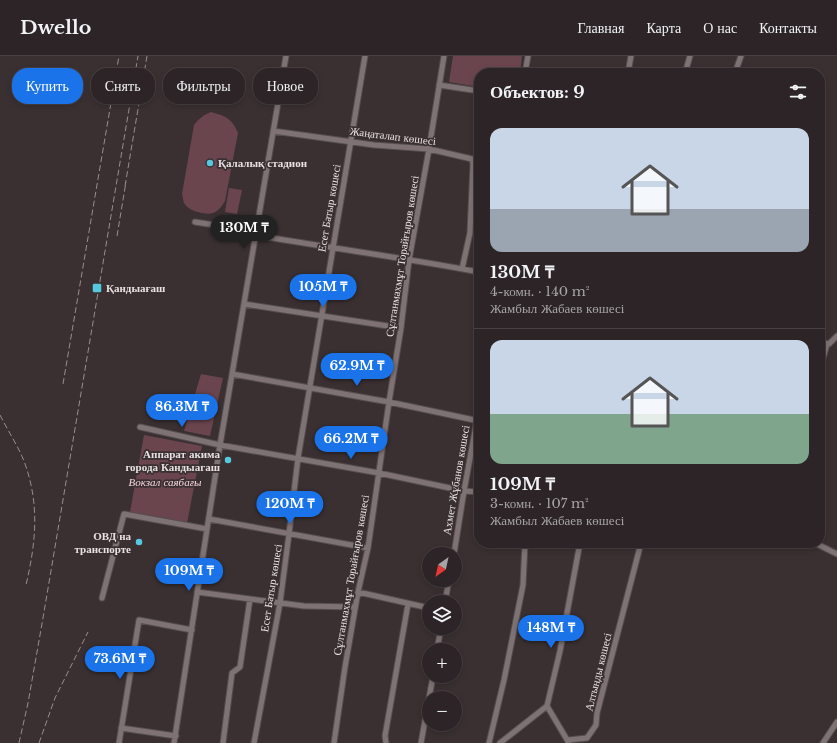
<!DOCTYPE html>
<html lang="ru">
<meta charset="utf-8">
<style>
body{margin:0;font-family:"Libre Baskerville",serif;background:#383032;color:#f1f3f6;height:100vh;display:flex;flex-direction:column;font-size:15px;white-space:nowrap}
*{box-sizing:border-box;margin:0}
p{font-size:13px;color:#a6a4a7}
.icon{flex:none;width:22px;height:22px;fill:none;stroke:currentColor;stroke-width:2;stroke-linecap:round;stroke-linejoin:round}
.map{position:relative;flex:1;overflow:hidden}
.side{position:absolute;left:474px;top:12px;width:351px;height:480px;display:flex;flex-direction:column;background:#2c2426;border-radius:16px;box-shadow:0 2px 6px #0003,0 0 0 1px #484143}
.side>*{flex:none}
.banner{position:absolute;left:12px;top:12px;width:380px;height:36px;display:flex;gap:8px}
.needle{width:26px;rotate:213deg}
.fabs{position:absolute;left:422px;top:491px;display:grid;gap:8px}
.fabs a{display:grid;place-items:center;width:40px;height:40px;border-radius:50%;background:#2c2426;box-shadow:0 2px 6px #0003,0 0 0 1px #484143;font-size:20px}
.price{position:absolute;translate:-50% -34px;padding:0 9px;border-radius:14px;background:#1a73e8;color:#fff;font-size:13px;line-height:26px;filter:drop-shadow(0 1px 2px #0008)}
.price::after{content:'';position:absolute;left:50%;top:24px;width:12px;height:9px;margin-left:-6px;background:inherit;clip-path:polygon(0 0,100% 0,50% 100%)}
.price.active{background:#222;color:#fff}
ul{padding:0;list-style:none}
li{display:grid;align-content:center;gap:8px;height:212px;padding:0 16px}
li+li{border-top:1px solid #484143}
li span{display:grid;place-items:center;height:124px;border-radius:12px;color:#555}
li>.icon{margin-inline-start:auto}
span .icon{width:72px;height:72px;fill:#fffc;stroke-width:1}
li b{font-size:17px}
h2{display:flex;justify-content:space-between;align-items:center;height:48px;padding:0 16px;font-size:17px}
.tag{padding:0 14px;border-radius:16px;background:#2c2426;box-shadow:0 2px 6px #0003,0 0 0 1px #484143;font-size:14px;line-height:36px}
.tag.active{background:#1a73e8;color:#fff}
header{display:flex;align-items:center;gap:24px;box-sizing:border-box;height:56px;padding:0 20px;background:#2c2426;border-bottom:1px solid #484143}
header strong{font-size:19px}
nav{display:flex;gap:22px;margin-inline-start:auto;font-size:14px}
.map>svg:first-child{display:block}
.green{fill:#6a454e}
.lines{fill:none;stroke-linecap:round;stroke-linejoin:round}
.minor-casing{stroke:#554d4f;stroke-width:7}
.minor{stroke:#7e7274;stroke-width:5}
.rail{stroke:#978e90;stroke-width:1;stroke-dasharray:6 3;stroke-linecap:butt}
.poi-dot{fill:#56c9e0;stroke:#3a3032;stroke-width:1.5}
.labels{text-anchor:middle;stroke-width:3.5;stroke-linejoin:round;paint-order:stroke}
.street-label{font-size:11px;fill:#e9e2e4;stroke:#3a3032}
.poi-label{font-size:11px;font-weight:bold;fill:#e9e2e4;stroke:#3a3032;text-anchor:start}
.park-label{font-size:11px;font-style:italic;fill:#fbd7df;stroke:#3a3032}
</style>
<header>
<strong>Dwello</strong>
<nav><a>Главная</a><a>Карта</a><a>О нас</a><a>Контакты</a></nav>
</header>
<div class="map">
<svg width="837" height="687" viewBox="0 0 837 687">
<rect width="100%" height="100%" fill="#3a3032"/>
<!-- green -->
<path class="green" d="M453 0H522L520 17H479V31L449 26Z
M211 56C225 60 232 62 238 77L225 145C218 157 212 160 198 156 193 155 187 152 184 147 183 145 183 140 182 138L194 69C199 63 203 59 211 56Z
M229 132 242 134 237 158 225 156Z
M201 318 223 322 210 380 184 375Z
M144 379 202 390 187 467 130 456Z"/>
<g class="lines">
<defs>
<path id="minor" d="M525 17 528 0
M628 17 631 0
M685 17 690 0
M735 17 741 0
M439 29 479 35
M273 75 374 89 429 93 472 103 473 108 470 177 462 213
M195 166 247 174 255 179C330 192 405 202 479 216
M244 248 401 272
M820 286 829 288 837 280
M820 313 827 288
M232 318 389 346 479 365
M140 371 220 389 379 417 464 435 479 436
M209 463 368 492
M815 487 837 498
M454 498 464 435 479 353
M197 536 304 550 355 551
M358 536 429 552
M102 542 124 458 207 473
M445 546 449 524
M437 594 441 572
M547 650 569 687
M121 672 176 680
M568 684 587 682 596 669 597 657 641 487
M119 687 139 564 192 574
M174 687 220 389 286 0
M223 687 232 617 240 611 250 543
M254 687 280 547 289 478 298 402 365 0
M334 687 345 611 358 536 368 492 389 346 401 272 409 204 429 93 444 0
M386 687 385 680 408 548
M421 687 433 620
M489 687 504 624 523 529 525 487
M500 687 547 650 560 595 580 487
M823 687 837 666"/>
</defs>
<!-- minor casing -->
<use href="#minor" class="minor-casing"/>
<!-- minor -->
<use href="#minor" class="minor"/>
<!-- rail -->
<path class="rail" d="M125 130 147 0
M117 180 126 126
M63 328 119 0
M0 359C8 375 18 390 24 405 40 448 36 486 26 529
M19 687 28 647 43 562 138 0
M39 687 55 642 88 576"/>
</g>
<!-- markers -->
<g class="poi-dot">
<circle cx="210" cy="107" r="4"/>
<rect x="92" y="227" width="10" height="10" rx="2"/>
<circle cx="228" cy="404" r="4"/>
<circle cx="139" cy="486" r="4"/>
</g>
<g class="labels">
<!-- street labels -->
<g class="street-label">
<text transform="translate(393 80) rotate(7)" y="4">Жаңаталап көшесі</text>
<text transform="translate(329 152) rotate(-80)" y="4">Есет Батыр көшесі</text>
<text transform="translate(402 200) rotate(-81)" y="4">Сұлтанмахмұт Торайғыров көшесі</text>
<text transform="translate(456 424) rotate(-80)" y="4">Ахмет Жұбанов көшесі</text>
<text transform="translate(351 519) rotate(-80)" y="4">Сұлтанмахмұт Торайғыров көшесі</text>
<text transform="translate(271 532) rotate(-81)" y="4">Есет Батыр көшесі</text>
<text transform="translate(598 616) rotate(-76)" y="4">Алтынды көшесі</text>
</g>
<!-- poi labels -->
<g class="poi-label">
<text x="218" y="111">Қалалық стадион</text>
<text x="106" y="236">Қандыағаш</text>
<text x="220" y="402" text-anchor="end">Аппарат акима<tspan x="220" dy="13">города Кандыагаш</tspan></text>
<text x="131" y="484" text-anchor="end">ОВД на<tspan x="131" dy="13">транспорте</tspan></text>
</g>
<!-- park labels -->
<g class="park-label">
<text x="165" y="430">Вокзал саябағы</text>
</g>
</g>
</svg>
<div class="fabs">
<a><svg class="needle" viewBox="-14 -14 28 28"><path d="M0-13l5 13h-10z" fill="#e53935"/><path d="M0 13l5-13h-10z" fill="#a6a4a7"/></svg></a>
<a><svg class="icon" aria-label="layers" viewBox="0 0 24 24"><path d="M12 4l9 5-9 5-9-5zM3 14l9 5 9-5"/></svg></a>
<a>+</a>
<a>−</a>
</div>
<b class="price active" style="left:244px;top:193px">130M ₸</b>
<b class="price" style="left:323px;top:252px">105M ₸</b>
<b class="price" style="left:357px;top:331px">62.9M ₸</b>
<b class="price" style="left:182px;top:372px">86.3M ₸</b>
<b class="price" style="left:351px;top:404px">66.2M ₸</b>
<b class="price" style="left:290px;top:469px">120M ₸</b>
<b class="price" style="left:189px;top:536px">109M ₸</b>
<b class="price" style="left:551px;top:593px">148M ₸</b>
<b class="price" style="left:120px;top:624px">73.6M ₸</b>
<div class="banner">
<a class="tag active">Купить</a>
<a class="tag">Снять</a>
<a class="tag">Фильтры</a>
<a class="tag">Новое</a>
</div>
<section class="side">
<h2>Объектов: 9<svg class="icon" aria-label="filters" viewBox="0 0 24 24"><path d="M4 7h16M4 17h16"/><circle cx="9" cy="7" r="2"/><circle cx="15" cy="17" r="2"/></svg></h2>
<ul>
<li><span style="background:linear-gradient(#c9d6e8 65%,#9aa5b1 0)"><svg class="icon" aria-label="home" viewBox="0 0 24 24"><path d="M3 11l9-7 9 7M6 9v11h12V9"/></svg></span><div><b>130M ₸</b><p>4-комн. · 140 m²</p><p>Жамбыл Жабаев көшесі</p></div></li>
<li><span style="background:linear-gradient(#c9d6e8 60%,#7fa58c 0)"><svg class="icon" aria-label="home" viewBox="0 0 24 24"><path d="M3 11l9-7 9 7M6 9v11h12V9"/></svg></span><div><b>109M ₸</b><p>3-комн. · 107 m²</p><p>Жамбыл Жабаев көшесі</p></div></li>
</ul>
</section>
</div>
